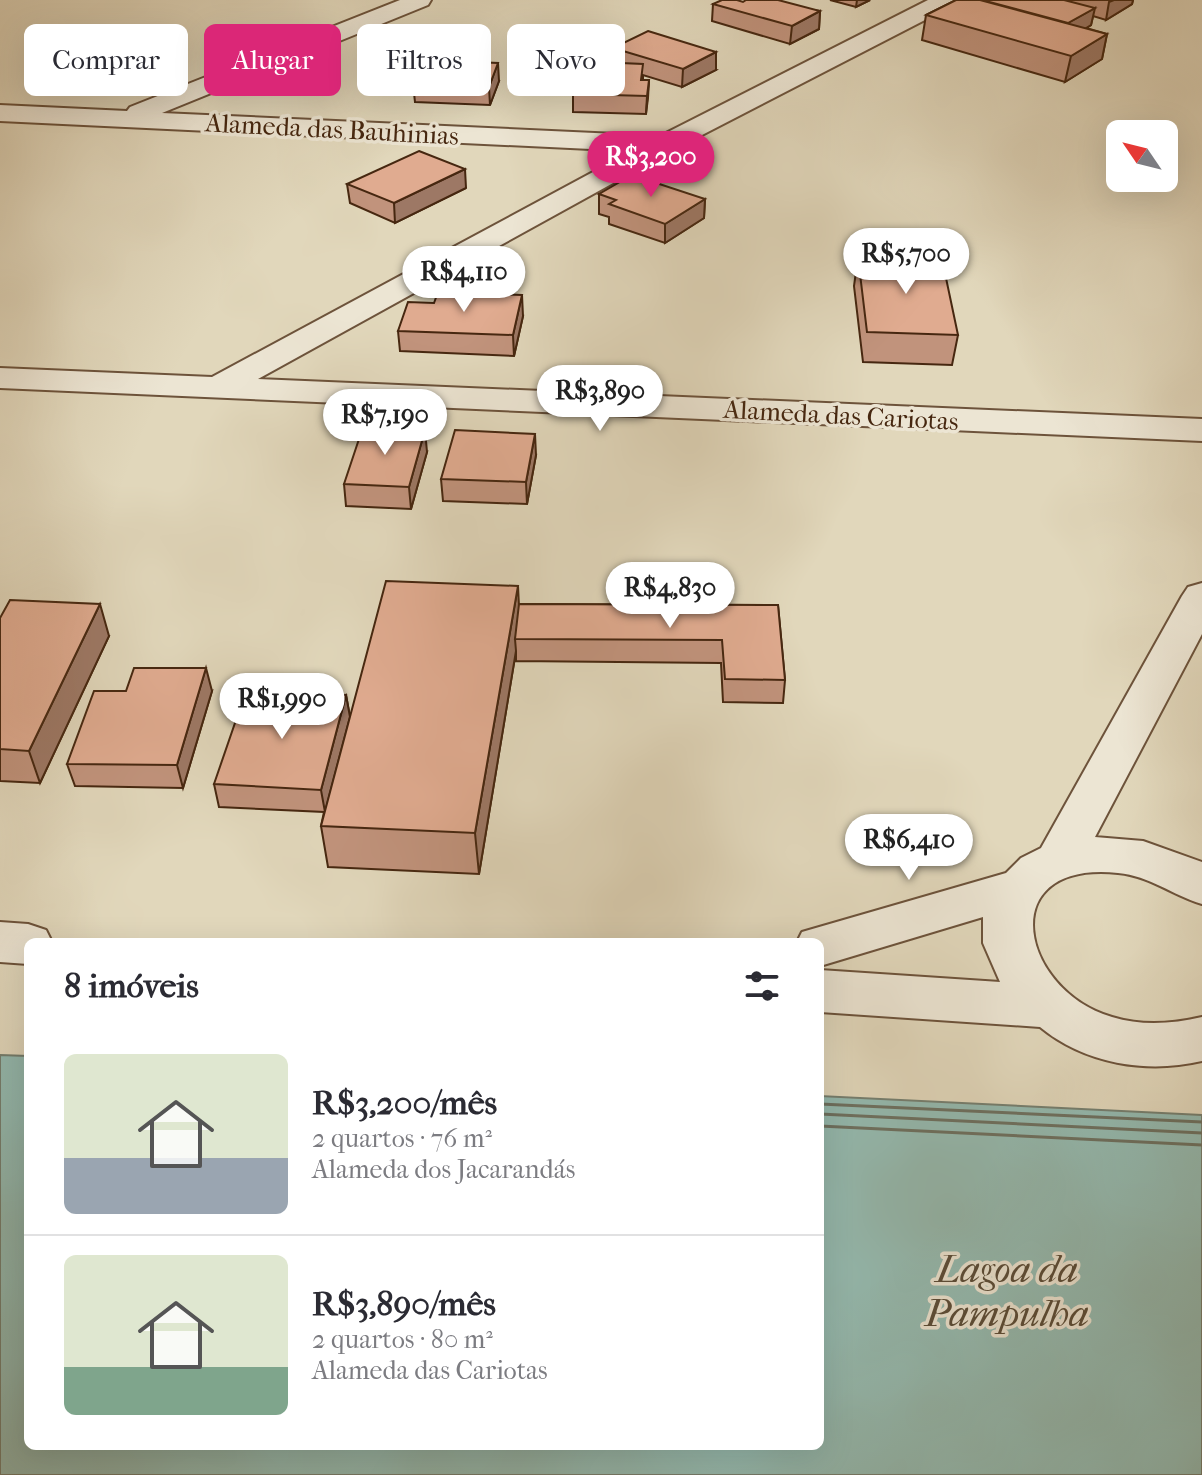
<!DOCTYPE html>
<html lang="pt">
<meta charset="utf-8">
<style>
body{margin:0;font-family:"IM FELL French Canon",serif;background:#f7f7f7;color:#2b2b33;height:100vh;display:flex;flex-direction:column;font-size:30px;white-space:nowrap}
*{box-sizing:border-box;margin:0}
p{font-size:26px;color:#7c7c81}
.icon{flex:none;width:44px;height:44px;fill:none;stroke:currentColor;stroke-width:2;stroke-linecap:round;stroke-linejoin:round}
.map{position:relative;flex:1;overflow:hidden}
.panel{position:absolute;left:24px;top:938px;width:800px;height:512px;display:flex;flex-direction:column;background:#fff;border-radius:12px;box-shadow:0 8px 32px #0002}
.panel>*{flex:none}
.banner{position:absolute;left:24px;top:24px;width:800px;height:72px;display:flex;gap:16px}
.needle{width:52px;rotate:305deg}
.buttons{position:absolute;left:1106px;top:120px;display:grid;gap:16px}
.buttons a{display:grid;place-items:center;width:72px;height:72px;border-radius:12px;background:#fff;box-shadow:0 8px 32px #0002;font-size:40px}
.price{position:absolute;translate:-50% -68px;padding:0 18px;border-radius:28px;background:#fff;color:#222;font-size:26px;line-height:52px;filter:drop-shadow(0 2px 4px #0008)}
.price::after{content:'';position:absolute;left:50%;top:48px;width:24px;height:18px;margin-left:-12px;background:inherit;clip-path:polygon(0 0,100% 0,50% 100%)}
.price.current{background:#db2777;color:#fff}
ul{padding:0;list-style:none}
li{display:flex;align-items:center;gap:24px;height:200px;padding:0 40px}
li+li{border-top:2px solid #e1e1e2}
li span{display:grid;place-items:center;flex:none;width:224px;height:160px;border-radius:12px;color:#555}
li>.icon{margin-inline-start:auto}
span .icon{width:96px;height:96px;fill:#fffc;stroke-width:1}
li b{font-size:34px}
h2{display:flex;justify-content:space-between;align-items:center;height:96px;padding:0 40px;font-size:34px}
.tag{padding:0 28px;border-radius:12px;background:#fff;box-shadow:0 8px 32px #0002;font-size:28px;line-height:72px}
.tag.current{background:#db2777;color:#fff}
.map>svg:first-child{display:block}
.water{fill:#94bab0;stroke:#757f70;stroke-width:2}
.lines{fill:none;stroke-linecap:round;stroke-linejoin:round}
.shore{stroke:#6d7060;stroke-width:3}
.minor-casing{stroke:#6d533b;stroke-width:4}
.tertiary-casing{stroke:#6d533b;stroke-width:4}
.minor{fill:#ece5d3;fill-rule:evenodd}
.tertiary{fill:#ece5d3;fill-rule:evenodd}
.wall{fill:#c1937c;stroke:#462710;stroke-width:2}
.shaded-wall{fill:#9d7865;stroke:#462710;stroke-width:2}
.building{fill:#e0ab90;stroke:#462710;stroke-width:2}
.labels{text-anchor:middle;stroke-width:7;stroke-linejoin:round;paint-order:stroke}
.far-street-label{font-size:26px;fill:#462710;stroke:#ece5d3}
.near-water-label{font-size:38px;font-style:italic;fill:#5a4c38;stroke:#ece5d3}
</style>
<div class="map">
<svg width="1202" height="1475" viewBox="0 0 1202 1475">
<rect width="100%" height="100%" fill="#e1d7bb"/>
<filter id="stains"><feTurbulence type="fractalNoise" baseFrequency=".0025" numOctaves="4"/><feColorMatrix values="0 0 0 0 .2 0 0 0 0 .09 0 0 0 0 .02 0 0 0 .5 -.17"/></filter>
<radialGradient id="worn" r=".72"><stop offset=".6" stop-color="#630" stop-opacity="0"/><stop offset="1" stop-color="#630" stop-opacity=".3"/></radialGradient>
<!-- water -->
<path class="water" d="M0 1055 28 1056V1446H820V1096L1202 1115V1475H0Z"/>
<g class="lines">
<!-- shore -->
<path class="shore" d="M820 1104 1202 1122
M820 1114 1202 1133
M820 1126 1202 1145"/>
<defs>
<path id="minor" d="M400 0H431L428 5 162 113 660 136 928 0H957L954 5 673 150 258 379 1202 419V441L0 388V368L212 377 632 151 0 121V105L127 111 130 107Z"/>
<path id="tertiary" d="M1202 583V634L1095 837 1143 841 1202 862V904C1172 895 1150 876 1118 873 992 860 1020 990 1112 1017 1141 1026 1172 1024 1202 1017V1061C1147 1074 1085 1064 1040 1027L820 1012V970L1000 982 983 943V917L820 966V942H797L802 932 1006 873 1021 858 1041 848 1182 596 1188 587Z
M0 922 28 924 46 930 52 942H28V964L0 962Z"/>
</defs>
<!-- minor casing -->
<use href="#minor" class="minor-casing"/>
<!-- tertiary casing -->
<use href="#tertiary" class="tertiary-casing"/>
<!-- minor -->
<use href="#minor" class="minor"/>
<!-- tertiary -->
<use href="#tertiary" class="tertiary"/>
</g>
<!-- wall -->
<path class="wall" d="M830 0H870L856 7Z
M956 0H1133L1132 4 1106 20 1093 16 1091 25 1086 28 1107 34 1102 59 1065 82 922 40 926 15Z
M743 2 820 11 819 29 790 44 712 21 713 4Z
M613 48 716 70 682 87 643 75V80H649L646 114 573 112V94L596 73 613 63Z
M499 81 490 105 415 102 413 84Z
M347 184 466 188 395 223 350 203Z
M599 194 705 199 704 218 665 243 609 224V217L599 214Z
M858 257 958 335 952 365 863 362 854 286Z
M523 316 514 356 400 351 398 331Z
M427 452 411 509 346 506 344 484Z
M536 455 527 504 443 501 441 479Z
M519 604 778 605 785 680 783 703 723 702 721 663 516 661V651L479 874 328 867 321 826 324 812 219 807 214 784 346 695 350 717Z
M0 618 109 636 40 783 0 781Z
M212 691 183 788 75 786 67 764Z"/>
<!-- shaded-wall -->
<path class="shaded-wall" d="M857 0H870L856 7Z
M1114 0H1133L1132 4 1106 20 1109 2Z
M1095 8 1091 25 1065 41 1068 23Z
M820 11 819 29 790 44 792 26Z
M1107 34 1102 59 1065 82 1071 56Z
M716 52V70L682 87 683 69Z
M498 63 499 81 490 105 489 87Z
M649 80 648 98 646 114 647 96Z
M465 169 466 188 395 223 394 203Z
M705 199 704 218 665 243V224Z
M522 295 523 316 514 356 513 335Z
M425 430 427 452 411 509 409 487Z
M535 434 536 455 527 504 526 482Z
M518 586 520 626 515 639 516 651 479 874 475 833Z
M100 604 109 636 40 783 29 751Z
M206 668 212 691 183 788 177 765Z
M346 695 350 717 325 812 321 790Z"/>
<!-- building -->
<path class="building" d="M722 0H737L743 2 746 0H778L820 11 792 26 713 4Z
M956 0H980L1107 34 1071 56 926 15Z
M982 0H1064L1095 8 1068 23Z
M648 31 716 52 683 69 613 48Z
M424 60 498 63 489 87 413 84Z
M598 62 643 64 641 80H649L647 96 573 94 577 72 596 73Z
M419 151 465 169 394 203 347 184Z
M632 175 705 199 665 224 609 204 616 200 599 194Z
M858 257 942 259 958 335 867 332Z
M438 292 522 295 513 335 398 331 408 302 434 303Z
M363 427 425 430 409 487 344 484Z
M455 430 535 434 526 482 441 479Z
M386 581 518 586 475 833 321 826Z
M10 600 100 604 29 751 0 749V618Z
M519 604 778 605 785 680 725 679 722 640 515 639Z
M134 668H206L177 765 67 764 94 691H126Z
M246 691 346 695 321 790 214 784Z"/>
<g class="labels">
<!-- far-street labels -->
<g class="far-street-label">
<text transform="translate(332 129) rotate(3)" y="9">Alameda das Bauhinias</text>
<text transform="translate(841 415) rotate(3)" y="9">Alameda das Cariotas</text>
</g>
<!-- near-water labels -->
<g class="near-water-label">
<text x="1007" y="1282">Lagoa da<tspan x="1007" dy="44">Pampulha</tspan></text>
</g>
</g>
<rect width="100%" height="100%" filter="url(#stains)"/>
<rect width="100%" height="100%" fill="url(#worn)"/>
</svg>
<div class="buttons">
<a><svg class="needle" viewBox="-14 -14 28 28"><path d="M0-13l5 13h-10z" fill="#e53935"/><path d="M0 13l5-13h-10z" fill="#7c7c81"/></svg></a>
</div>
<b class="price current" style="left:651px;top:199px">R$3,200</b>
<b class="price" style="left:906px;top:296px">R$5,700</b>
<b class="price" style="left:464px;top:314px">R$4,110</b>
<b class="price" style="left:600px;top:433px">R$3,890</b>
<b class="price" style="left:385px;top:457px">R$7,190</b>
<b class="price" style="left:670px;top:630px">R$4,830</b>
<b class="price" style="left:282px;top:741px">R$1,990</b>
<b class="price" style="left:909px;top:882px">R$6,410</b>
<div class="banner">
<a class="tag">Comprar</a>
<a class="tag current">Alugar</a>
<a class="tag">Filtros</a>
<a class="tag">Novo</a>
</div>
<section class="panel">
<h2>8 imóveis<svg class="icon" aria-label="filters" viewBox="0 0 24 24"><path d="M4 7h16M4 17h16"/><circle cx="9" cy="7" r="2"/><circle cx="15" cy="17" r="2"/></svg></h2>
<ul>
<li><span style="background:linear-gradient(#dfe7d0 65%,#9aa5b1 0)"><svg class="icon" aria-label="home" viewBox="0 0 24 24"><path d="M3 11l9-7 9 7M6 9v11h12V9"/></svg></span><div><b>R$3,200/mês</b><p>2 quartos · 76 m²</p><p>Alameda dos Jacarandás</p></div></li>
<li><span style="background:linear-gradient(#dfe7d0 70%,#7fa58c 0)"><svg class="icon" aria-label="home" viewBox="0 0 24 24"><path d="M3 11l9-7 9 7M6 9v11h12V9"/></svg></span><div><b>R$3,890/mês</b><p>2 quartos · 80 m²</p><p>Alameda das Cariotas</p></div></li>
</ul>
</section>
</div>
